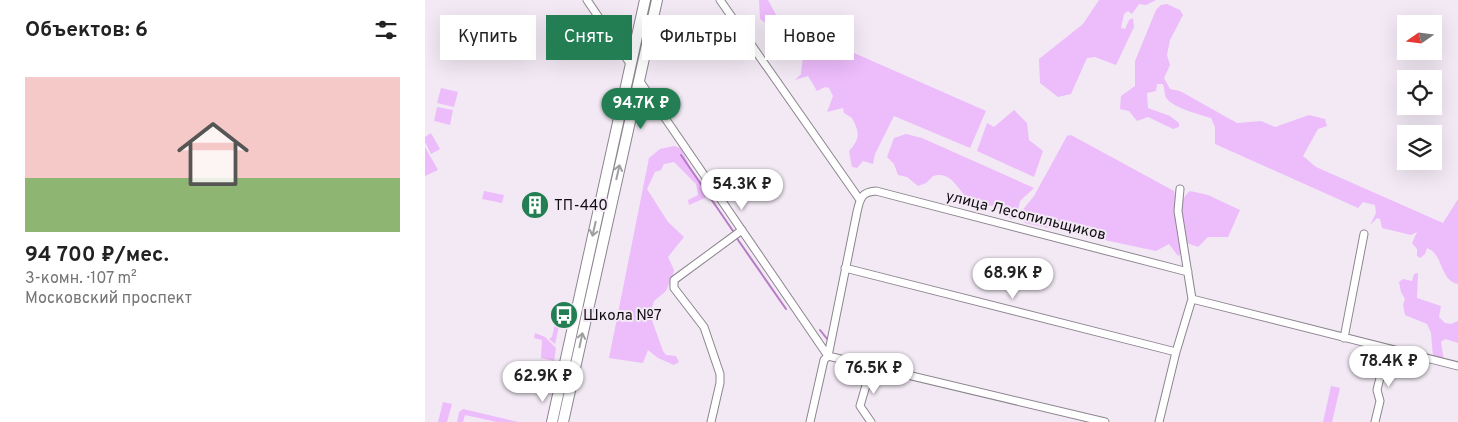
<!DOCTYPE html>
<html lang="ru">
<meta charset="utf-8">
<style>
body{margin:0;font-family:Overpass,sans-serif;background:#f2f2f2;color:#222;height:100vh;display:flex;flex-direction:column;font-size:19px;white-space:nowrap}
*{box-sizing:border-box;margin:0}
p{font-size:16px;color:#767676}
.icon{flex:none;width:28px;height:28px;fill:none;stroke:currentColor;stroke-width:2;stroke-linecap:round;stroke-linejoin:round}
.map{position:relative;flex:1;overflow:hidden}
.sheet{display:flex;flex-direction:column;background:#fff;width:425px}
.sheet>*{flex:none}
.banner{position:absolute;left:15px;top:15px;width:475px;height:45px;display:flex;gap:10px}
.needle{width:32px;rotate:256deg}
.tools{position:absolute;left:972px;top:15px;display:grid;gap:10px}
.tools a{display:grid;place-items:center;width:45px;height:45px;border-radius:0px;background:#fff;box-shadow:0 5px 20px #0002;font-size:25px}
.price{position:absolute;translate:-50% -42px;padding:0 11px;border-radius:18px;background:#fff;color:#222;font-size:16px;line-height:32px;filter:drop-shadow(0 1px 2px #0008)}
.price::after{content:'';position:absolute;left:50%;top:30px;width:15px;height:11px;margin-left:-8px;background:inherit;clip-path:polygon(0 0,100% 0,50% 100%)}
.price.current{background:#247e53;color:#fff}
ul{padding:0;list-style:none}
li{display:grid;align-content:center;gap:10px;height:265px;padding:0 25px}
li+li{border-top:1px solid #e0e0e0}
li span{display:grid;place-items:center;height:155px;border-radius:0px;color:#555}
li>.icon{margin-inline-start:auto}
span .icon{width:90px;height:90px;fill:#fffc;stroke-width:1}
li b{font-size:21px}
h2{display:flex;justify-content:space-between;align-items:center;height:60px;padding:0 25px;font-size:21px}
.tag{padding:0 18px;border-radius:0px;background:#fff;box-shadow:0 5px 20px #0002;font-size:18px;line-height:45px}
.tag.current{background:#247e53;color:#fff}
main{display:flex;flex:1;min-height:0}
.map>svg:first-child{display:block}
.green{fill:#edbcfb}
.lines{fill:none;stroke-linecap:round;stroke-linejoin:round}
.stream{stroke:#b67bc6;stroke-width:2}
.minor-casing{stroke:#8c858e;stroke-width:9}
.secondary-casing{stroke:#8c858e;stroke-width:12}
.minor{stroke:#fff;stroke-width:7}
.secondary{stroke:#fff;stroke-width:10}
.oneway{stroke:#9f9ea0}
.labels{text-anchor:middle;stroke-width:4;stroke-linejoin:round;paint-order:stroke}
.poi-label{font-size:15px;fill:#100d11;stroke:#f2e9f4;text-anchor:start}
.street-label{font-size:15px;fill:#100d11;stroke:#f2e9f4}
</style>
<main>
<section class="sheet">
<h2>Объектов: 6<svg class="icon" aria-label="filters" viewBox="0 0 24 24"><path d="M4 7h16M4 17h16"/><circle cx="9" cy="7" r="2"/><circle cx="15" cy="17" r="2"/></svg></h2>
<ul>
<li><span style="background:linear-gradient(#f6c9c9 65%,#8fb573 0)"><svg class="icon" aria-label="home" viewBox="0 0 24 24"><path d="M3 11l9-7 9 7M6 9v11h12V9"/></svg></span><div><b>94 700 ₽/мес.</b><p>3-комн. · 107 m²</p><p>Московский проспект</p></div></li>
</ul>
</section>
<div class="map">
<svg width="1033" height="422" viewBox="0 0 1033 422">
<rect width="100%" height="100%" fill="#f2e9f4"/>
<!-- green -->
<path class="green" d="M223 0H228L172 251 168 250Z
M334 0H343L354 20 561 111 545 148 469 116 450 154 448 164 438 161 432 168 427 167 424 151C435 139 435 133 427 118L419 113 418 108 402 112 408 96 404 88 400 87 392 91 383 76 370 80 376 74 378 57 361 33 352 32 335 19Z
M674 0H731L721 5 714 4 707 14 703 11 699 14 696 28 700 29 704 20 708 18 709 27 691 65 670 57 662 58 646 94 633 97 615 83 614 59 658 24Z
M742 4 755 10 758 15 745 40 742 55 745 65 739 78 745 89 755 91 812 123 836 121 850 127 884 115 900 119 902 126 893 129 878 156 891 167 1018 223 1033 199V284C1014 280 1019 254 1002 248L1000 254 995 258 992 256V249L987 243 992 232 986 235 957 228 955 219 952 218 945 225 951 213 950 205 938 202 933 208 790 144V127L786 118C776 115 749 108 742 99 739 95 740 89 738 84H732L731 91 722 93 723 108 745 116 754 123V127L748 129 723 117 712 121 704 111 695 109 696 96 710 86V61L731 10 736 5Z
M156 15 165 33 137 47 138 23Z
M16 88 33 92 29 107 12 103Z
M12 107 28 110 25 125 9 121Z
M589 110 602 123 604 140 618 151 609 177 552 151 562 123 569 127Z
M6 133 15 149 6 154 0 142V137Z
M481 134 497 138 609 188 595 201 591 219H586C580 214 575 208 567 206 561 204 554 206 548 203 534 195 529 170 508 176L501 183 493 186 482 177 473 175 469 164 462 157 469 138Z
M646 135 749 191 758 253 753 256 744 244 731 251 600 223 596 212 609 196 642 136Z
M249 146 256 148 265 167 283 192 280 198 264 205 263 200 273 195 271 184 249 162 239 164 236 170 230 172 222 189 243 222 259 237 243 257 249 270 248 275 241 291 229 301 225 315 238 351 241 355 251 356 254 362 249 365 233 358 223 350 218 363 184 358 224 158 235 149Z
M0 147 13 170 0 176Z
M59 191 79 195 77 203 57 199Z
M765 191 783 195 815 210 803 237H783L773 247 762 243C759 225 749 204 765 191Z
M993 273 992 298 1016 306 1014 317 1020 323 1026 324 1033 321V343L1020 339 1016 342 1019 361 1008 356 1006 333 1002 324 980 315 978 305 980 299 976 292 974 282 978 279 987 281 989 274Z
M130 307H134L137 313 130 344 124 339 127 337 132 315 129 312Z
M110 333 120 337 131 348 129 361 116 358 117 340 109 338Z
M906 386 915 388 907 422H898Z
M18 402 27 404 22 422H13Z
M38 409 93 422H72L40 415 38 422H32L34 412Z"/>
<g class="lines">
<!-- stream -->
<path class="stream" d="M256 155 308 231
M311 237 361 309
M395 330 403 340"/>
<defs>
<path id="minor" d="M162 0 206 65
M295 0 435 200
M214 80 403 356 680 422
M420 268 751 352
M767 299 1033 366
M919 338 939 234
M286 422 295 383V374L279 327 249 288V280L317 230
M385 422 399 360 403 356 432 212C435 199 436 192 451 191L763 272
M446 422 435 406 446 368
M734 422 751 352 767 299 753 211 755 189
M950 422 955 401 952 390 962 349"/>
<path id="secondary" d="M127 422 220 0
M138 422 232 0"/>
</defs>
<!-- minor casing -->
<use href="#minor" class="minor-casing"/>
<!-- secondary casing -->
<use href="#secondary" class="secondary-casing"/>
<!-- minor -->
<use href="#minor" class="minor"/>
<!-- secondary -->
<use href="#secondary" class="secondary"/>
</g>
<!-- one-way arrows -->
<defs><path id="oneway-shaft" d="M-6 0H5M1.5-3L5.5 0L1.5 3" fill="none" stroke-width="1.6" stroke-linecap="round" stroke-linejoin="round" transform="scale(1.25)"/></defs>
<g class="oneway">
<use href="#oneway-shaft" transform="translate(193 172) rotate(-77)"/>
<use href="#oneway-shaft" transform="translate(169 229) rotate(103)"/>
<use href="#oneway-shaft" transform="translate(156 340) rotate(-78)"/>
</g>
<!-- icons -->
<defs>
<symbol id="building-disc" viewBox="-11 -11 22 22"><circle r="9.5" fill="#247e53" stroke="#f2e9f4"/><path d="M-4-6H4V6H1V3H-1V6H-4ZM-2.5-4.3h1.7v1.8h-1.7ZM.8-4.3h1.7v1.8H.8ZM-2.5-1h1.7V.8h-1.7ZM.8-1h1.7V.8H.8Z" fill="#fff"/></symbol>
<symbol id="bus-disc" viewBox="-11 -11 22 22"><circle r="9.5" fill="#247e53" stroke="#f2e9f4"/><path d="M-5-6H5V4H4V6H2V4H-2V6H-4V4H-5ZM-3.5-4V0h7V-4ZM-3.5 1.2v1.5H-2V1.2ZM2 1.2v1.5H3.5V1.2Z" fill="#fff"/></symbol>
</defs>
<g fill-rule="evenodd">
<use href="#building-disc" x="94" y="189" width="32" height="32"/>
<use href="#bus-disc" x="123" y="299" width="32" height="32"/>
</g>
<g class="labels">
<!-- poi labels -->
<g class="poi-label">
<text x="129" y="210">ТП-440</text>
<text x="158" y="320">Школа №7</text>
</g>
<!-- street labels -->
<g class="street-label">
<text transform="translate(601 215) rotate(14)" y="5">улица Лесопильщиков</text>
</g>
</g>
</svg>
<div class="tools">
<a><svg class="needle" viewBox="-14 -14 28 28"><path d="M0-13l5 13h-10z" fill="#e53935"/><path d="M0 13l5-13h-10z" fill="#767676"/></svg></a>
<a><svg class="icon" aria-label="locate" viewBox="0 0 24 24"><circle cx="12" cy="12" r="6"/><path d="M12 2v4M12 18v4M2 12h4M18 12h4"/></svg></a>
<a><svg class="icon" aria-label="layers" viewBox="0 0 24 24"><path d="M12 4l9 5-9 5-9-5zM3 14l9 5 9-5"/></svg></a>
</div>
<b class="price current" style="left:216px;top:130px">94.7K ₽</b>
<b class="price" style="left:317px;top:211px">54.3K ₽</b>
<b class="price" style="left:588px;top:300px">68.9K ₽</b>
<b class="price" style="left:964px;top:388px">78.4K ₽</b>
<b class="price" style="left:449px;top:395px">76.5K ₽</b>
<b class="price" style="left:118px;top:403px">62.9K ₽</b>
<div class="banner">
<a class="tag">Купить</a>
<a class="tag current">Снять</a>
<a class="tag">Фильтры</a>
<a class="tag">Новое</a>
</div>
</div>
</main>
